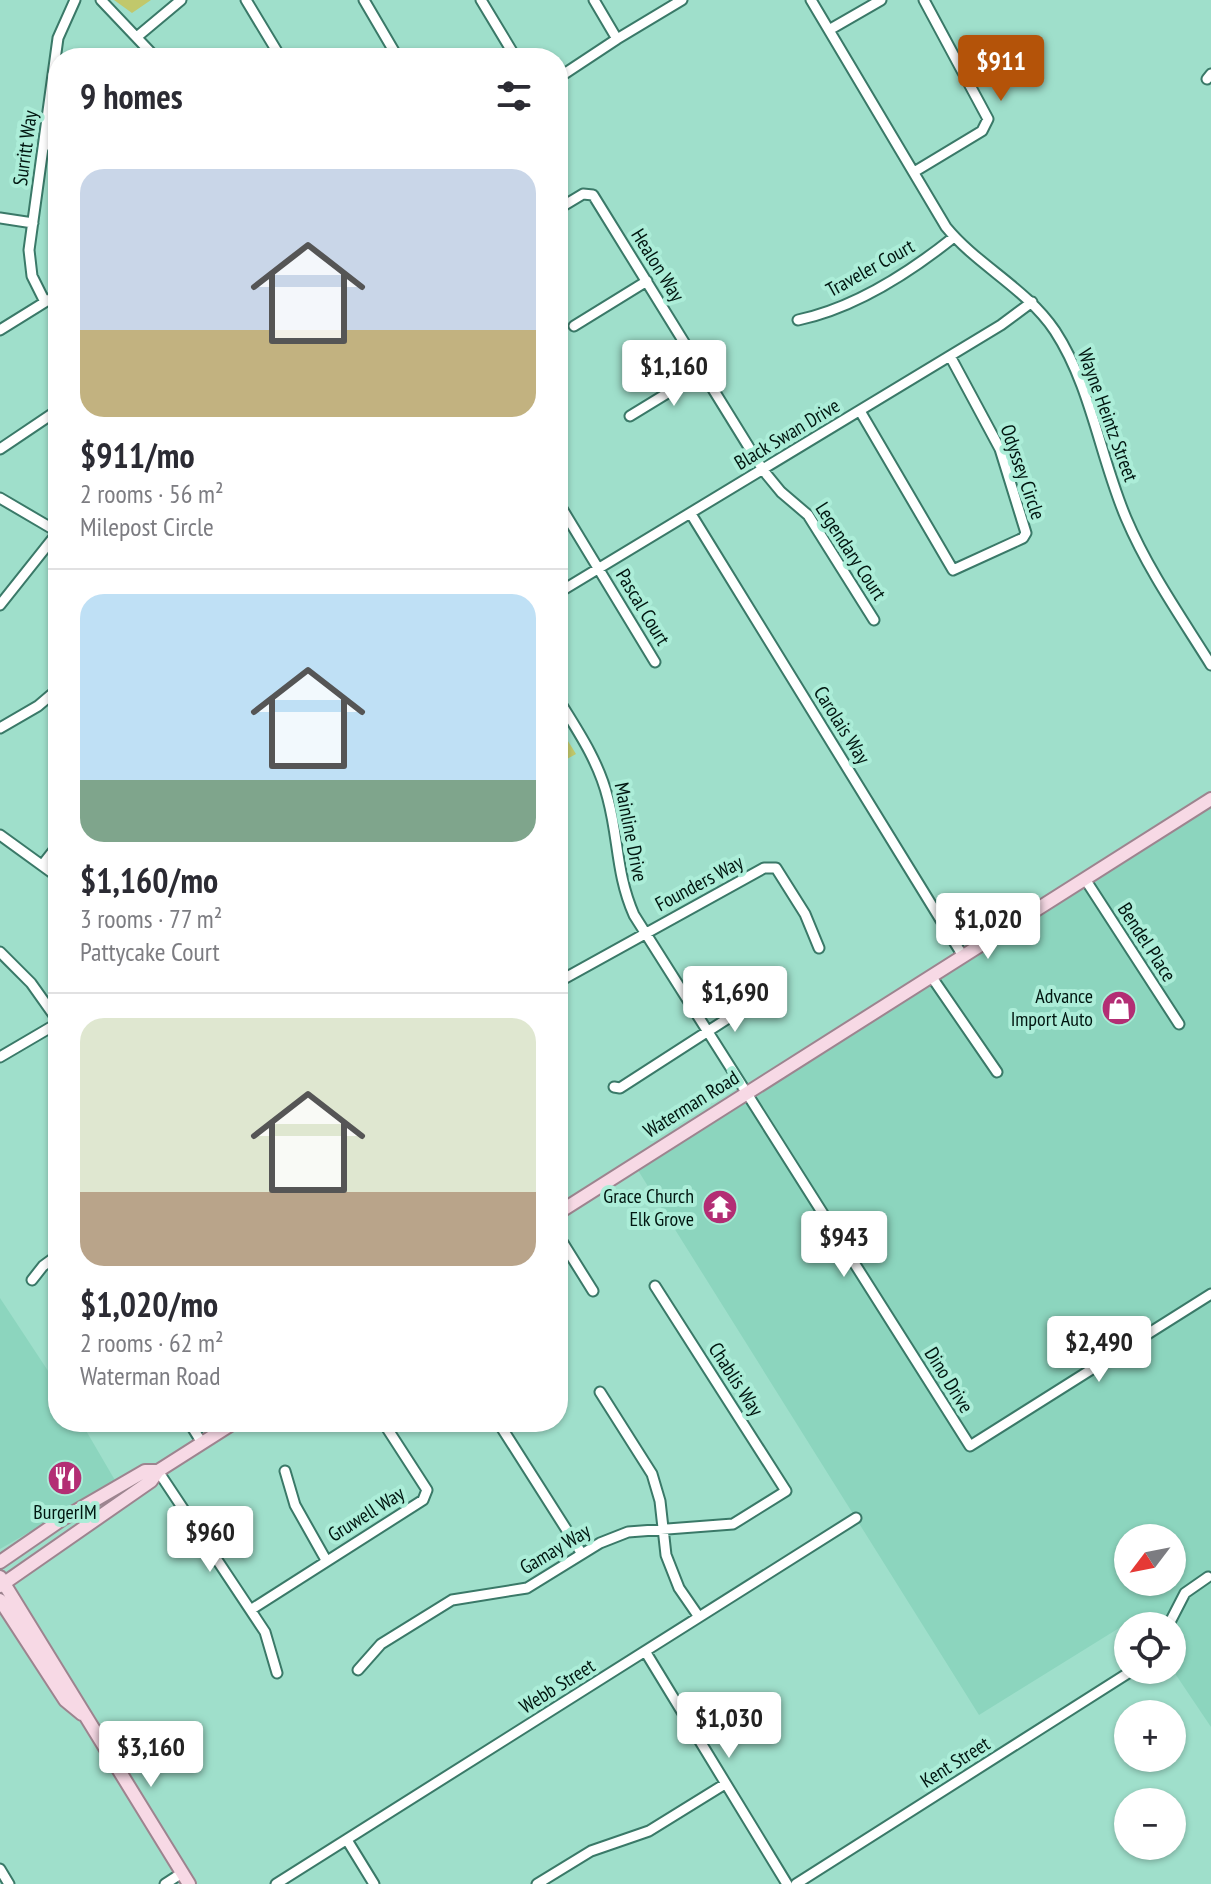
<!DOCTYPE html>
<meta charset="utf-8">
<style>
body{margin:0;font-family:"PT Sans Narrow",sans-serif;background:#f7f7f7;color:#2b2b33;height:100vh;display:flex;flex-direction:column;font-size:30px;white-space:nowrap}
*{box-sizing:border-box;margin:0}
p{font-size:26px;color:#7c7c81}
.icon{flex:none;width:44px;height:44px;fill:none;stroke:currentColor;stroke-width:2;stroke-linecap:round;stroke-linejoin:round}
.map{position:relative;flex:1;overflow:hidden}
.drawer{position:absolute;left:48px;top:48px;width:520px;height:1384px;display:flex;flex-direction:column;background:#fff;border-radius:32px;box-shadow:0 2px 6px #0004}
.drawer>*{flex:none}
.needle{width:52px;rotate:238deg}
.controls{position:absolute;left:1114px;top:1524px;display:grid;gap:16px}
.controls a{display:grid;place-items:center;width:72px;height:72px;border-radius:50%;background:#fff;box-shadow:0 2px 6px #0004;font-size:40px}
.price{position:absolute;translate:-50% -68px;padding:0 18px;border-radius:8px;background:#fff;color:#222;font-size:26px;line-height:52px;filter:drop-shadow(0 2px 4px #0008)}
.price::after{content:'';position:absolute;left:50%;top:48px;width:24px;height:18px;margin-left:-12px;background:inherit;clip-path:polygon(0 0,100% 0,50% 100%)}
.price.active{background:#b45309;color:#fff}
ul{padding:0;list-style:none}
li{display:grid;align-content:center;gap:16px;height:424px;padding:0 32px}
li+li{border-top:2px solid #e1e1e2}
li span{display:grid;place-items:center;height:248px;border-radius:24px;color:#555}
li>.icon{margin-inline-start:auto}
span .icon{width:144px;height:144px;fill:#fffc;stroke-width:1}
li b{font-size:34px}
h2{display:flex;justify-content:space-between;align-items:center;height:96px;padding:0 32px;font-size:34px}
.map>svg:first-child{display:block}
.built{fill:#8cd5be;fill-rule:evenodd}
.green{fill:#c1c86b}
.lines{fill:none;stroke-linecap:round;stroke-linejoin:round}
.minor-casing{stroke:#3a7968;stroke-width:13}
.major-casing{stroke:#9d848f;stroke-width:16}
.minor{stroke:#fff;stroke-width:9}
.major{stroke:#f7d9e5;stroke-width:12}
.labels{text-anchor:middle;stroke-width:8;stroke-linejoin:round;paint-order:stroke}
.street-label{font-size:20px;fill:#001610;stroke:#acedd8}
.poi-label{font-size:20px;fill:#001610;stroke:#acedd8;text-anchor:end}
</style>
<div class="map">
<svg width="1211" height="1884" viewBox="0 0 1211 1884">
<rect width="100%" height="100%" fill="#9fdfcb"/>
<!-- built -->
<path class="built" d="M1211 799V1727L1172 1669V1626L1124 1625 979 1715 634 1164ZM1128 1538H1172V1582H1128Z
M0 1298 58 1386V1422H81L116 1482 0 1549Z"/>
<!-- green -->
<path class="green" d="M114 0H151L132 13Z
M558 725 576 754 558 764Z"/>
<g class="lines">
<defs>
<path id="minor" d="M101 0 156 58
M246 0 281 58
M364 0 398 58
M481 0 516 58
M811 0 946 227C978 266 1026 288 1055 331 1091 386 1100 457 1126 518 1148 570 1181 617 1211 665
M829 30 881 0
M138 36 181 0
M617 39 682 0
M558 78 617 39 594 0
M1207 79 1211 74
M44 144 58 146
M914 172 982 131 988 119 924 0
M558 209 583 194 593 195 763 470 781 492 808 515 874 620
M0 218 33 223
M45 302 32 276 29 250 58 38 75 0
M798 320C855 308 909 273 954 237
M574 326 647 281
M0 330 58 294
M860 411 953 570 1023 538 1026 533 1000 449 950 356
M630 416 702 372
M0 449 58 410
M0 498 58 532
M558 502 655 662
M691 514 963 956
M558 593 1001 325 1032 302
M0 605 58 532
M558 699C578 731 599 762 608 799 619 840 616 874 634 915L970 1446 1211 1294
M0 728 38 706 58 689
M0 835 58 877
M43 864 58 845
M1085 879 1179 1024
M0 952 31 983 58 1021
M931 976 997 1072
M558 982 764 868H776L805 914 819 948
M0 1057 58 1023
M614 1087 620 1088 744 1008
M558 1235 593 1291
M32 1280 43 1266 58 1255
M600 1392 652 1474 660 1501 666 1555 679 1588 699 1617
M189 1422 202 1443
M498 1422 582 1554
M158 1471 265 1632 277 1673
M285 1471 295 1505 326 1560
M252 1609 423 1500 427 1490 383 1422
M1168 1626 1185 1593 1208 1577
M645 1651 787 1884
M358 1670 381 1644 452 1600 527 1588 600 1543 628 1532 733 1524 786 1491 655 1286
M347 1840 374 1884
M0 1869 9 1884
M165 1884 182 1873
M276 1884 856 1518
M537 1884 591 1851 649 1831 725 1784
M796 1884 1133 1670"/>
<path id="major" d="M558 1213 1211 799
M0 1562 64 1518 145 1471H158
M0 1577 189 1884
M0 1586 151 1481 158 1471 235 1422
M0 1600 65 1700 82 1714"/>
</defs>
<!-- minor casing -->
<use href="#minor" class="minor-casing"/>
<!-- major casing -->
<use href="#major" class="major-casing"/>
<!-- minor -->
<use href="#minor" class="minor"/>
<!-- major -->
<use href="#major" class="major"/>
</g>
<!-- icons -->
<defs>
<symbol id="shop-disc" viewBox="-11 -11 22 22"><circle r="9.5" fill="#b32e74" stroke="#acedd8"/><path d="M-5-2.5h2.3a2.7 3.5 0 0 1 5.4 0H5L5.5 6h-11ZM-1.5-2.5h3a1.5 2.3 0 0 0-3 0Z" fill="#fff"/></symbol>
<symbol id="temple-disc" viewBox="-11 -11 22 22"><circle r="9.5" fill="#b32e74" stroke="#acedd8"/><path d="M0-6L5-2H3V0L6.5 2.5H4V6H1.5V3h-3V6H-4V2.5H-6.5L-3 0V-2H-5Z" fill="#fff"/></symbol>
<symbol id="restaurant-disc" viewBox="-11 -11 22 22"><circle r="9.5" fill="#b32e74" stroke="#acedd8"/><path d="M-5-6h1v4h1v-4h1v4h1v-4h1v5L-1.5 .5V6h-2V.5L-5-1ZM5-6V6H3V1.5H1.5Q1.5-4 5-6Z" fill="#fff"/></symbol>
</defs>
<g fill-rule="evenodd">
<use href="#shop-disc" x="1099" y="988" width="40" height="40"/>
<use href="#temple-disc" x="700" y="1187" width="40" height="40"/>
<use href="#restaurant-disc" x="45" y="1458" width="40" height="40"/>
</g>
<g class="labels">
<!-- street labels -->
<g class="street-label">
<text transform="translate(25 148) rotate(-82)" y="7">Surritt Way</text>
<text transform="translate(658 265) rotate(58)" y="7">Healon Way</text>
<text transform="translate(870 268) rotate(-29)" y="7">Traveler Court</text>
<text transform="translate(1108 415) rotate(70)" y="7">Wayne Heintz Street</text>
<text transform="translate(787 434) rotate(-31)" y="7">Black Swan Drive</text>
<text transform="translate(1023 472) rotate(71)" y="7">Odyssey Circle</text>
<text transform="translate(851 551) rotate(57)" y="7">Legendary Court</text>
<text transform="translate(643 607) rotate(59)" y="7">Pascal Court</text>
<text transform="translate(842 725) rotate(58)" y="7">Carolais Way</text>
<text transform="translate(631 832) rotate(79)" y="7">Mainline Drive</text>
<text transform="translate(699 883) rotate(-28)" y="7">Founders Way</text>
<text transform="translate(1147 942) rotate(57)" y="7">Bendel Place</text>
<text transform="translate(691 1104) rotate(-32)" y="7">Waterman Road</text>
<text transform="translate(736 1379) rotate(57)" y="7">Chablis Way</text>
<text transform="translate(949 1380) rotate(58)" y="7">Dino Drive</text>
<text transform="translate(366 1514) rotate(-32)" y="7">Gruwell Way</text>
<text transform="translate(555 1549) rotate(-31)" y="7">Gamay Way</text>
<text transform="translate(557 1686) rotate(-32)" y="7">Webb Street</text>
<text transform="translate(955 1762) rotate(-32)" y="7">Kent Street</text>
</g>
<!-- poi labels -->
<g class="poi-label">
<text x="1093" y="1003">Advance<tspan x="1093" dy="23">Import Auto</tspan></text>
<text x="694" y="1203">Grace Church<tspan x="694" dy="23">Elk Grove</tspan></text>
<text x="65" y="1519" text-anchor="middle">BurgerIM</text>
</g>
</g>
</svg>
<div class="controls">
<a><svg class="needle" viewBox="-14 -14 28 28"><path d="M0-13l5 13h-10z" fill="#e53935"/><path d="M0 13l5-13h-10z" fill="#7c7c81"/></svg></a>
<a><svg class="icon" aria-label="locate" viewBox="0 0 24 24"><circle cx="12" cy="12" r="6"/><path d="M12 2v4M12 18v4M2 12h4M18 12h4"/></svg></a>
<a>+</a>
<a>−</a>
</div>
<b class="price active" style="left:1001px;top:103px">$911</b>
<b class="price" style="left:674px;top:408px">$1,160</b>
<b class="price" style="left:988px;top:961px">$1,020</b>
<b class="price" style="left:735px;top:1034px">$1,690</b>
<b class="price" style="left:844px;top:1279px">$943</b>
<b class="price" style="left:1099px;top:1384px">$2,490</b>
<b class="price" style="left:210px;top:1574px">$960</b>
<b class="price" style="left:729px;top:1760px">$1,030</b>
<b class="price" style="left:151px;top:1789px">$3,160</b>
<section class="drawer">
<h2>9 homes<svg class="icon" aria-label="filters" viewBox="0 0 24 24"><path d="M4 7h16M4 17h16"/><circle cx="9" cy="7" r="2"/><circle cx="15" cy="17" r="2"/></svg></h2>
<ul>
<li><span style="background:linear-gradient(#c9d6e8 65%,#c2b280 0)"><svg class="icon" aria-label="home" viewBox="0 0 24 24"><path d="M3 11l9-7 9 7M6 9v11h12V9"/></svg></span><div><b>$911/mo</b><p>2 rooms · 56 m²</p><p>Milepost Circle</p></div></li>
<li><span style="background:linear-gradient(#bfe0f5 75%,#7fa58c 0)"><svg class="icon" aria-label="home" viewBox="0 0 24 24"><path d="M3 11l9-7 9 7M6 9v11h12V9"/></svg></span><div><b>$1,160/mo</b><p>3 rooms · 77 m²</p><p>Pattycake Court</p></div></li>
<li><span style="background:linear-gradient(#dfe7d0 70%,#b9a48a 0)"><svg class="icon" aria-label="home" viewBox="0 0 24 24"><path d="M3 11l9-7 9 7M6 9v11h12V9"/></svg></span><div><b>$1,020/mo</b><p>2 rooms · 62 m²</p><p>Waterman Road</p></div></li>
</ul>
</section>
</div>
